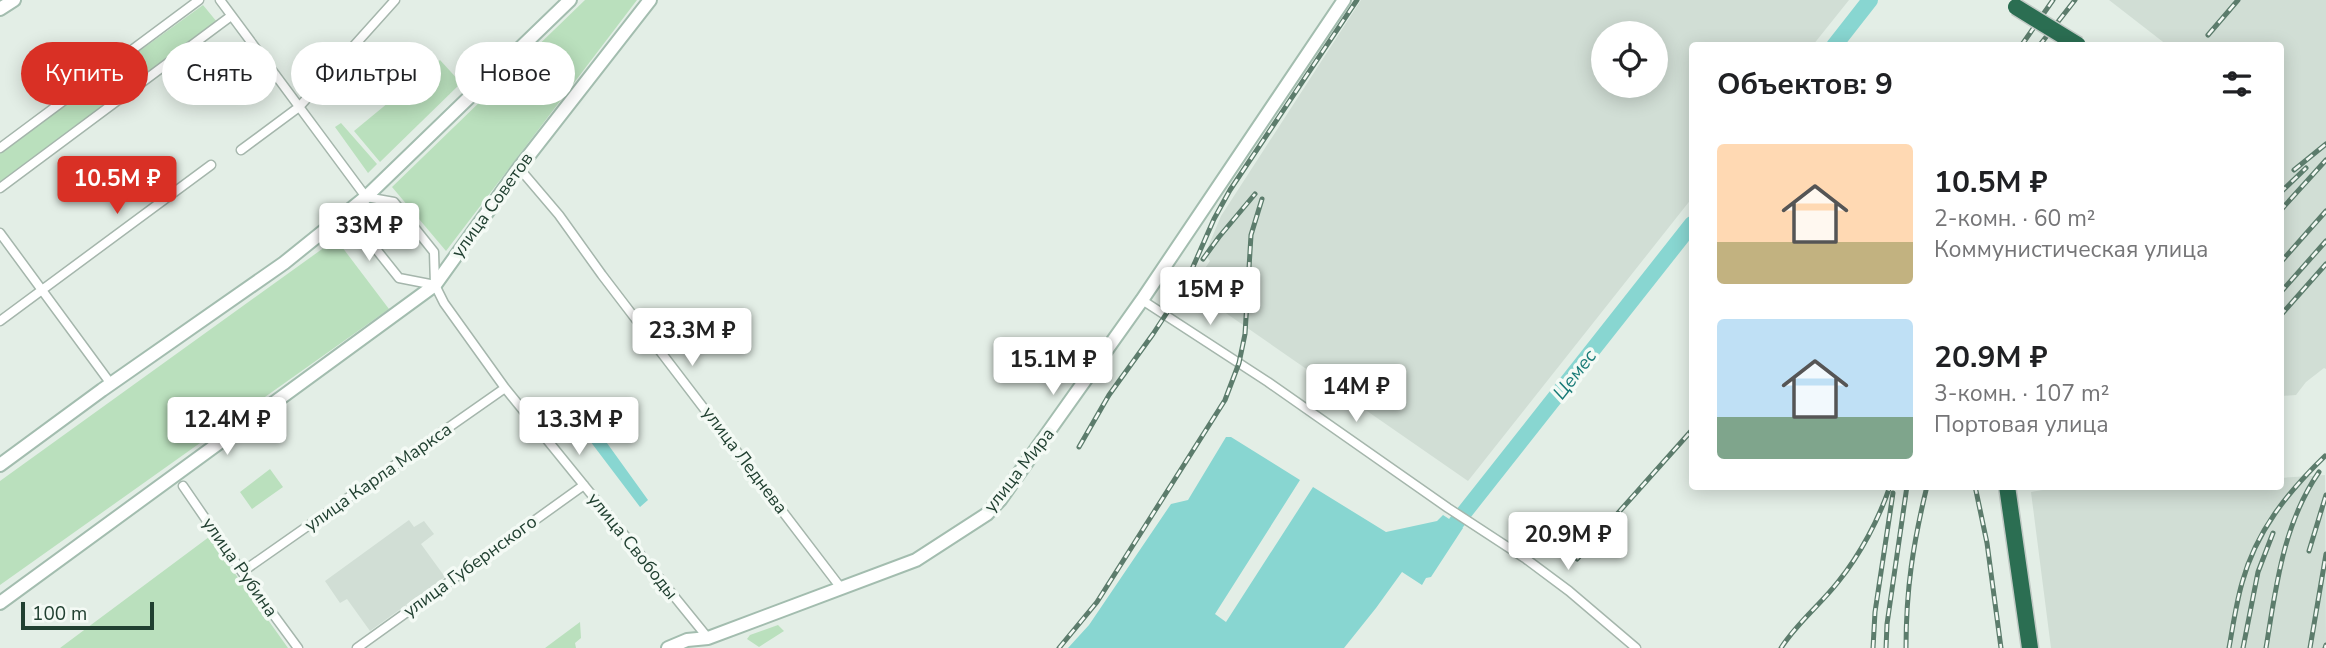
<!DOCTYPE html>
<html lang="ru">
<meta charset="utf-8">
<style>
body{margin:0;font-family:"Nunito Sans",sans-serif;background:#f6f6f6;color:#202124;height:100vh;display:flex;flex-direction:column;font-size:26px;white-space:nowrap}
*{box-sizing:border-box;margin:0}
p{font-size:23px;color:#757577}
.icon{flex:none;width:38px;height:38px;fill:none;stroke:currentColor;stroke-width:2;stroke-linecap:round;stroke-linejoin:round}
.map{position:relative;flex:1;overflow:hidden}
.sheet{position:absolute;left:1689px;top:42px;width:595px;height:448px;display:flex;flex-direction:column;background:#fff;border-radius:7px;box-shadow:0 4px 18px #0003}
.sheet>*{flex:none}
.guide{position:absolute;left:21px;top:42px;width:665px;height:63px;display:flex;gap:14px}
.fabs{position:absolute;left:1591px;top:21px;display:grid;gap:14px}
.fabs a{display:grid;place-items:center;width:77px;height:77px;border-radius:50%;background:#fff;box-shadow:0 4px 18px #0003;font-size:35px}
.scale{position:absolute;left:21px;bottom:18px;width:133px;box-sizing:border-box;padding-left:7px;border:4px solid #214031;border-top:0;font-size:19px;line-height:24px;white-space:nowrap;color:#214031;-webkit-text-stroke:5px #f4faf5;paint-order:stroke}
.price{position:absolute;translate:-50% -60px;padding:0 16px;border-radius:7px;background:#fff;color:#222;font-size:23px;line-height:46px;filter:drop-shadow(0 2px 4px #0008)}
.price::after{content:'';position:absolute;left:50%;top:42px;width:21px;height:16px;margin-left:-10px;background:inherit;clip-path:polygon(0 0,100% 0,50% 100%)}
.price.current{background:#d93025;color:#fff}
ul{padding:0;list-style:none}
li{display:flex;align-items:center;gap:21px;height:175px;padding:0 28px}
li span{display:grid;place-items:center;flex:none;width:196px;height:140px;border-radius:7px;color:#555}
li>.icon{margin-inline-start:auto}
span .icon{width:84px;height:84px;fill:#fffc;stroke-width:1}
li b{font-size:30px}
h2{display:flex;justify-content:space-between;align-items:center;height:84px;padding:0 28px;font-size:30px}
.tag{padding:0 24px;border-radius:32px;background:#fff;box-shadow:0 4px 18px #0003;font-size:24px;line-height:63px}
.tag.current{background:#d93025;color:#fff}
.map>svg:first-child{display:block}
.built{fill:#d1ded5;fill-rule:evenodd}
.green{fill:#bae0bd}
.water{fill:#88d6d1}
.lines{fill:none;stroke-linecap:round;stroke-linejoin:round}
.river{stroke:#88d6d1;stroke-width:16}
.street-casing{stroke:#a5b6ac;stroke-width:11}
.secondary-casing{stroke:#a3bdaf;stroke-width:16}
.highway-casing{stroke:#c1cac5;stroke-width:19}
.street{stroke:#fff;stroke-width:8}
.secondary{stroke:#fff;stroke-width:12}
.highway{stroke:#2b6e52;stroke-width:16}
.rail-casing{stroke:#5c7c6c;stroke-width:5}
.rail{stroke:#f4faf5;stroke-width:2.5;stroke-dasharray:8;stroke-linecap:butt}
.highway-bridge-casing{stroke:#c1cac5;stroke-width:19;stroke-linecap:butt}
.highway-bridge{stroke:#2b6e52;stroke-width:16}
.labels{text-anchor:middle;stroke-width:7;stroke-linejoin:round;paint-order:stroke}
.street-label{font-size:18px;fill:#214031;stroke:#f4faf5}
.water-label{font-size:19px;font-style:italic;fill:#177a77;stroke:#f4faf5}
</style>
<div class="map">
<svg width="2326" height="648" viewBox="0 0 2326 648">
<rect width="100%" height="100%" fill="#e3eee6"/>
<!-- built -->
<path class="built" d="M1361 0H1849L1813 45 1692 46V198L1468 481 1194 291 1196 281 1210 261 1205 254 1221 216ZM1656 33V86H1603V33Z
M2109 0H2326V369L2324 368 2306 382 2296 395 2280 396V46L2167 45Z
M2325 475 2326 648H2051L2031 492 2067 486H2280V478Z
M409 520 414 527 424 521 434 534 421 544 445 577 370 631 347 599 340 603 325 581Z"/>
<!-- green -->
<path class="green" d="M585 0H637L446 251 392 187Z
M203 5 217 22 0 183V152Z
M440 60 461 83 380 162 354 131Z
M341 123 377 164 368 173 335 127Z
M386 213 397 228 382 240 371 225Z
M336 239 389 309 0 585V481Z
M270 469 283 487 252 509 240 492Z
M209 537 288 648H60Z
M580 622 581 638 575 643 576 648H545Z
M778 625 784 631 759 647 747 639 750 635Z"/>
<!-- water -->
<path class="water" d="M594 425 648 500 640 507 584 433Z
M1226 437H1231L1300 480 1215 614 1226 622 1313 487 1386 532 1437 521 1443 515 1463 528 1431 577 1426 578 1422 585 1402 572 1376 608 1344 648H1068L1089 625 1171 504 1188 500Z"/>
<g class="lines">
<!-- river -->
<path class="river" d="M1834 46 1870 0
M1456 523 1692 224"/>
<defs>
<path id="street" d="M220 0 366 197 394 202 434 252 435 285 444 303 505 388 708 638
M0 148 199 0
M241 150 299 107 395 0
M519 168 559 215 602 275 841 588
M0 188 231 16
M365 199 360 229 399 278 435 285
M0 233 111 384
M1142 300 1268 382 1448 508 1526 559 1569 591 1636 648
M0 321 211 165
M183 486 242 572 298 648
M242 572 505 388
M357 648 584 485"/>
<path id="secondary" d="M0 9 14 0
M0 465 102 390 284 263 366 197 570 0
M0 603 435 285 519 168 650 0
M668 648 687 640 708 638 916 560 987 514 1000 500 1142 300 1344 0"/>
<path id="highway" d="M2007 486 2030 648"/>
</defs>
<!-- street casing -->
<use href="#street" class="street-casing"/>
<!-- secondary casing -->
<use href="#secondary" class="secondary-casing"/>
<!-- highway casing -->
<use href="#highway" class="highway-casing"/>
<!-- street -->
<use href="#street" class="street"/>
<!-- secondary -->
<use href="#secondary" class="secondary"/>
<!-- highway -->
<use href="#highway" class="highway"/>
<defs>
<path id="rail" d="M2208 35 2238 0
M2021 46 2053 0
M2039 46 2075 0
M2294 170 2326 144
M2280 193 2306 168
M2280 211 2326 160
M1203 259 1219 237 1255 194
M2280 263 2326 211
M2280 293 2326 241
M2280 316 2326 264
M1079 447 1109 395 1153 334 1185 285 1214 219 1230 190 1357 0
M1975 486 1987 543 2001 648
M2309 551 2326 495
M1577 559 1692 430
M1059 648 1097 602 1225 400 1239 363 1245 334 1251 235 1262 199
M1781 648C1797 623 1820 605 1838 582 1860 555 1879 519 1890 486
M1873 648 1875 612 1893 493
M1886 648 1887 624 1907 486
M1906 648C1906 589 1913 544 1927 486
M2229 648C2233 626 2236 604 2242 583 2256 531 2288 492 2325 456
M2243 648 2258 572 2273 533
M2266 648C2276 587 2283 524 2319 472
M2310 648 2326 554
M2325 648 2326 645"/>
</defs>
<!-- rail casing -->
<use href="#rail" class="rail-casing"/>
<!-- rail -->
<use href="#rail" class="rail"/>
<defs>
<path id="highway-bridge" d="M2016 7 2078 45"/>
</defs>
<!-- highway-bridge casing -->
<use href="#highway-bridge" class="highway-bridge-casing"/>
<!-- highway-bridge -->
<use href="#highway-bridge" class="highway-bridge"/>
</g>
<g class="labels">
<!-- street labels -->
<g class="street-label">
<text transform="translate(492 205) rotate(-54)" y="6">улица Советов</text>
<text transform="translate(745 460) rotate(53)" y="6">улица Леднева</text>
<text transform="translate(1019 470) rotate(-52)" y="6">улица Мира</text>
<text transform="translate(378 477) rotate(-35)" y="6">улица Карла Маркса</text>
<text transform="translate(633 546) rotate(51)" y="6">улица Свободы</text>
<text transform="translate(470 566) rotate(-36)" y="6">улица Губернского</text>
<text transform="translate(240 567) rotate(55)" y="6">улица Рубина</text>
</g>
<!-- water labels -->
<g class="water-label">
<text transform="translate(1574 374) rotate(-52)" y="7">Цемес</text>
</g>
</g>
</svg>
<div class="fabs">
<a><svg class="icon" aria-label="locate" viewBox="0 0 24 24"><circle cx="12" cy="12" r="6"/><path d="M12 2v4M12 18v4M2 12h4M18 12h4"/></svg></a>
</div>
<div class="scale">100 m</div>
<b class="price current" style="left:117px;top:216px">10.5M ₽</b>
<b class="price" style="left:369px;top:263px">33M ₽</b>
<b class="price" style="left:1210px;top:327px">15M ₽</b>
<b class="price" style="left:692px;top:368px">23.3M ₽</b>
<b class="price" style="left:1053px;top:397px">15.1M ₽</b>
<b class="price" style="left:1356px;top:424px">14M ₽</b>
<b class="price" style="left:227px;top:457px">12.4M ₽</b>
<b class="price" style="left:579px;top:457px">13.3M ₽</b>
<b class="price" style="left:1568px;top:572px">20.9M ₽</b>
<div class="guide">
<a class="tag current">Купить</a>
<a class="tag">Снять</a>
<a class="tag">Фильтры</a>
<a class="tag">Новое</a>
</div>
<section class="sheet">
<h2>Объектов: 9<svg class="icon" aria-label="filters" viewBox="0 0 24 24"><path d="M4 7h16M4 17h16"/><circle cx="9" cy="7" r="2"/><circle cx="15" cy="17" r="2"/></svg></h2>
<ul>
<li><span style="background:linear-gradient(#ffd9b3 70%,#c2b280 0)"><svg class="icon" aria-label="home" viewBox="0 0 24 24"><path d="M3 11l9-7 9 7M6 9v11h12V9"/></svg></span><div><b>10.5M ₽</b><p>2-комн. · 60 m²</p><p>Коммунистическая улица</p></div></li>
<li><span style="background:linear-gradient(#bfe0f5 70%,#7fa58c 0)"><svg class="icon" aria-label="home" viewBox="0 0 24 24"><path d="M3 11l9-7 9 7M6 9v11h12V9"/></svg></span><div><b>20.9M ₽</b><p>3-комн. · 107 m²</p><p>Портовая улица</p></div></li>
</ul>
</section>
</div>
